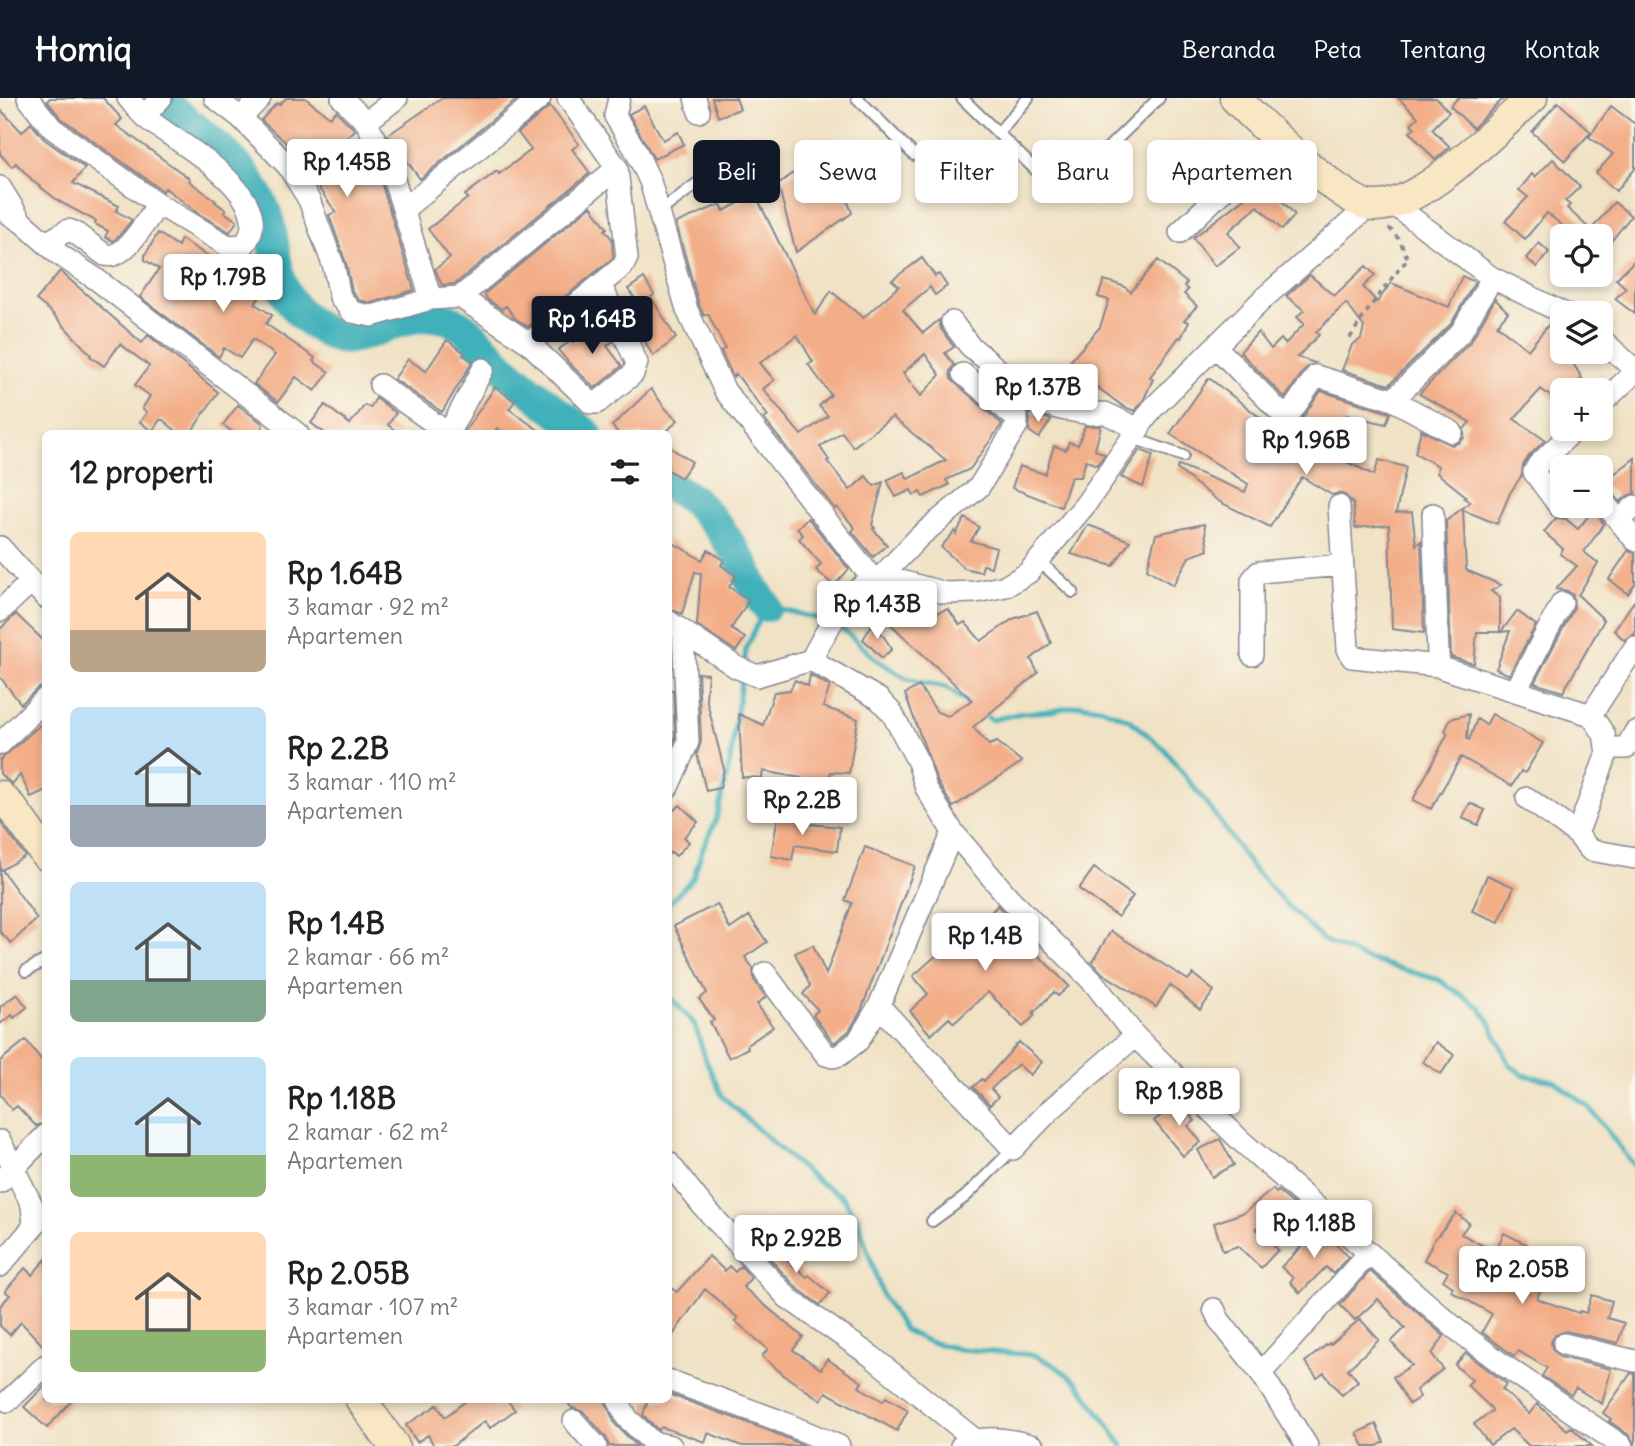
<!DOCTYPE html>
<html lang="id">
<meta charset="utf-8">
<style>
body{margin:0;font-family:Delius,sans-serif;background:#f2f2f2;color:#202124;height:100vh;display:flex;flex-direction:column;font-size:26px;white-space:nowrap}
*{box-sizing:border-box;margin:0}
p{font-size:23px;color:#757577}
.icon{flex:none;width:38px;height:38px;fill:none;stroke:currentColor;stroke-width:2;stroke-linecap:round;stroke-linejoin:round}
.map{position:relative;flex:1;overflow:hidden}
.details{position:absolute;left:42px;top:332px;width:630px;height:973px;display:flex;flex-direction:column;background:#fff;border-radius:10px;box-shadow:0 4px 10px #0003}
.details>*{flex:none}
.guide{position:absolute;left:693px;top:42px;width:665px;height:63px;display:flex;gap:14px}
.controls{position:absolute;left:1550px;top:126px;display:grid;gap:14px}
.controls a{display:grid;place-items:center;width:63px;height:63px;border-radius:10px;background:#fff;box-shadow:0 4px 10px #0003;font-size:35px}
.price{position:absolute;translate:-50% -60px;padding:0 16px;border-radius:7px;background:#fff;color:#222;font-size:23px;line-height:46px;filter:drop-shadow(0 2px 4px #0008)}
.price::after{content:'';position:absolute;left:50%;top:42px;width:21px;height:16px;margin-left:-10px;background:inherit;clip-path:polygon(0 0,100% 0,50% 100%)}
.price.on{background:#111827;color:#fff}
ul{padding:0;list-style:none}
li{display:flex;align-items:center;gap:21px;height:175px;padding:0 28px}
li span{display:grid;place-items:center;flex:none;width:196px;height:140px;border-radius:10px;color:#555}
li>.icon{margin-inline-start:auto}
span .icon{width:84px;height:84px;fill:#fffc;stroke-width:1}
li b{font-size:30px}
h2{display:flex;justify-content:space-between;align-items:center;height:84px;padding:0 28px;font-size:30px}
.chip{padding:0 24px;border-radius:10px;background:#fff;box-shadow:0 4px 10px #0003;font-size:24px;line-height:63px}
.chip.on{background:#111827;color:#fff}
header{display:flex;align-items:center;gap:42px;box-sizing:border-box;height:98px;padding:0 35px;background:#111827;color:#fff}
header strong{font-size:33px}
nav{display:flex;gap:38px;margin-inline-start:auto;font-size:24px}
.map>svg:first-child{display:block}
.lines{fill:none;stroke-linecap:round;stroke-linejoin:round}
.stream{stroke:#40b0ba;stroke-width:5}
.river{stroke:#40b0ba;stroke-width:32}
.building{fill:#f3ae88;fill-rule:evenodd}
.lane-casing{stroke:#868892;stroke-width:14}
.street-casing{stroke:#868892;stroke-width:24}
.secondary-casing{stroke:#868892;stroke-width:33}
.path{stroke:#868892;stroke-width:3.5;stroke-dasharray:5 5;stroke-linecap:butt}
.lane{stroke:#fff;stroke-width:10}
.street{stroke:#fff;stroke-width:21}
.secondary{stroke:#f9e7c3;stroke-width:30}
</style>
<header>
<strong>Homiq</strong>
<nav><a>Beranda</a><a>Peta</a><a>Tentang</a><a>Kontak</a></nav>
</header>
<div class="map">
<svg width="1635" height="1348" viewBox="0 0 1635 1348">
<rect width="100%" height="100%" fill="#fbf7ec"/>
<filter id="ink" filterUnits="userSpaceOnUse"><feTurbulence type="fractalNoise" baseFrequency=".0143" numOctaves="2"/><feDisplacementMap in="SourceGraphic" scale="14" xChannelSelector="R" yChannelSelector="G"/><feConvolveMatrix kernelMatrix="1 2 1 2 8 2 1 2 1" color-interpolation-filters="sRGB"/></filter>
<filter id="wash" filterUnits="userSpaceOnUse"><feTurbulence type="fractalNoise" baseFrequency=".00686" numOctaves="4" result="noise"/><feDisplacementMap in="SourceGraphic" scale="28" xChannelSelector="R" yChannelSelector="G"/><feGaussianBlur stdDeviation="1.57" result="paint"/><feColorMatrix in="noise" values="0 0 0 0 0 0 0 0 0 0 0 0 0 0 0 0 0 1.4 0 .05"/><feComposite in="paint" operator="in"/></filter>
<g filter="url(#wash)">
<rect width="100%" height="100%" fill="#f0e2c5"/>
<g class="lines">
<!-- stream -->
<path class="stream" d="M837 526 877 562 904 579 918 584 946 589 972 609
M744 566 746 550 766 508 828 523
M980 614 992 622 1022 615 1052 613 1080 607 1101 610 1130 622 1165 652 1210 710 1250 767 1283 803 1323 842 1363 860 1439 882 1479 909 1489 923 1510 967 1523 977 1554 983 1589 1009 1635 1069
M668 806 693 780 703 750 716 722 730 664 742 576
M668 896 695 927 705 960 722 998 786 1057 820 1085 842 1098 857 1120 883 1199 904 1232 929 1244 959 1251 1034 1257 1054 1267 1077 1284 1123 1348"/>
<!-- river -->
<path class="river" d="M158 0C198 34 247 63 266 115 279 151 270 182 299 214 310 225 334 243 350 240 381 235 415 209 448 221 471 230 489 257 508 274 533 296 560 316 587 336
M668 386 696 404 720 431 743 466 754 491 766 508"/>
</g>
<g id="blocks">
<!-- building -->
<path class="building" d="M50 0H103L122 21 116 27 190 81 189 83 216 103 215 104 226 112 224 114 237 123 230 134 199 116 165 90 163 93 61 20 47 3Z
M286 0H305L330 19 336 13 355 32 329 56 342 72 367 53 378 74 414 192 371 205 359 202 352 193 346 165 329 117 336 114 309 77 311 75 285 44 261 22 277 5 279 7Z
M442 0H519L420 81 404 59 397 54 388 37Z
M712 0H736L740 11 718 19Z
M1398 0H1436L1449 14 1432 31 1450 49 1435 62 1410 34 1415 30 1411 26 1418 19Z
M1458 0H1504L1473 30 1450 8Z
M1558 4 1591 34 1565 63 1532 34Z
M550 8 579 46 572 51 590 75 455 186 442 187 435 171 450 160 428 131 468 100 465 97 497 73 499 76 531 52 518 35Z
M644 8 663 42 678 34 684 46 654 61 629 16Z
M1611 8 1635 26V71L1616 93 1596 75 1613 56 1589 39Z
M0 11 22 34 31 25 44 41 85 70 73 85 119 108 116 113 132 122 119 138 113 143 105 139 108 133 95 126 96 123 60 104 34 84 16 65 12 69 0 56Z
M828 48 852 115 796 154 778 87Z
M1553 61 1580 89 1565 103 1570 107 1567 110 1591 132 1614 104 1631 118 1601 156V138H1575L1547 115 1525 141 1505 123 1528 99 1519 92 1532 76 1535 79Z
M1261 79 1295 117 1282 132 1258 108 1228 134 1240 149 1215 168 1193 140 1249 96 1246 92Z
M755 96 815 217 831 193 863 220 899 188 892 182 922 160 935 178 939 176 947 188 935 197 930 189 903 212 923 235 939 222 941 231 954 249 945 255 954 267 950 273 951 281 1002 326 970 371 946 382 949 387 923 399 920 394 914 397 911 392 896 399 887 382 904 374 908 381 946 362 892 319 853 349 842 334 820 349 829 362 827 363 850 392 866 378 874 388 883 384 872 427 875 430 873 431 887 447 873 459 852 433 855 430 837 409 835 411 764 321 768 318 736 276 733 279 721 253 725 250 708 216 704 218 699 207 676 125 721 106 724 113ZM797 237 813 264 808 266 831 297 819 308 828 318 801 337 763 291 774 282 760 265ZM925 256 940 277 921 298 903 275Z
M591 108 607 130 605 132 612 141 613 160 528 229 515 220 506 208 502 211 488 202 484 196Z
M158 135 178 148 181 141 222 167 221 169 261 197 255 206 272 217 266 226 315 260 313 263 329 274 315 293 296 279 278 304 254 286 275 257 253 241 240 260 224 250 219 259 140 199 159 171 145 162V157Z
M1539 145 1549 154 1537 169 1526 160Z
M1158 162 1187 185 1184 188 1188 192 1184 196 1197 208 1184 222 1189 224 1181 240 1179 239 1150 279 1153 281 1144 301 1135 313 1124 309 1067 267 1100 229 1109 202 1098 199 1104 182 1123 188 1131 194Z
M1635 162V216L1615 201 1626 190 1616 181Z
M1366 168 1375 177 1363 189 1377 204 1391 185 1449 209 1462 178 1475 184 1451 226 1389 287 1342 272 1352 247 1361 241 1364 229 1346 205 1316 234 1319 237 1297 259 1315 265 1305 271 1285 300 1240 254 1258 234 1271 251 1281 241 1285 246 1304 226 1297 219 1304 212 1286 198 1310 177 1334 198Z
M60 173 142 245 148 237 218 294 190 336H180L163 322H160L152 333 140 324 147 314 142 311 150 298 135 287 149 268 120 246 104 268 90 258 91 257 50 213 36 202Z
M644 180 654 197 651 199 676 240 653 258 627 211 637 204 628 191Z
M1495 201 1508 214 1497 227 1528 252 1549 226 1563 235V254H1566L1582 280 1569 292H1563V299L1558 304 1541 291 1514 321 1545 342 1529 358 1523 367 1522 377 1510 395 1497 426 1463 412 1466 472 1501 487 1491 493 1500 500V534H1477L1474 566 1451 559 1446 423 1470 404 1464 400 1466 398 1437 375 1438 368 1415 355 1421 332 1452 347 1458 345 1464 340V331L1470 324 1419 296 1471 243Z
M600 224 613 243 607 248 622 268 595 290 569 265 558 252 572 242 573 244Z
M447 242 465 255 463 257 473 263 442 314 394 281 408 261 426 273Z
M1209 280 1310 358 1320 347 1299 325 1321 293 1390 315 1386 326 1347 317 1342 348 1345 349 1341 361 1374 377 1379 362 1406 369 1396 415 1412 414 1416 447 1421 443 1424 535 1392 531 1389 427 1355 430 1353 405 1345 397 1339 395 1332 397 1302 379 1270 429 1218 403 1177 371 1179 367 1245 394 1248 386 1170 336Z
M495 289 515 303 509 311 544 336H506L497 330 492 336H463Z
M651 291 666 311 678 322 664 336H619L612 328Z
M376 300 396 315 388 327 400 336H326L311 325 325 307 350 326 365 307 370 310Z
M238 307 262 325 263 328 257 336H236L223 327Z
M1028 314 1051 322 1039 340 1029 333 1030 321Z
M1085 328H1101L1095 352 1105 356 1097 367 1086 362 1081 379H1071L1061 409 1012 390 1019 368 1045 376 1054 348 1066 352 1069 344 1078 347Z
M668 348 692 364 681 380 668 372Z
M1140 352 1153 357 1143 389 1121 379Z
M1635 360V395L1627 398 1620 404 1611 392 1601 388V386Z
M1593 412 1604 426 1584 454 1598 465 1578 497 1604 522 1563 594 1534 585 1574 510 1573 497 1567 493 1556 491 1577 468 1560 456 1563 451 1544 434 1556 420 1566 421 1578 431Z
M808 420 849 471 834 488 816 472 821 466 799 441 803 437 797 430Z
M965 420 979 429 971 443 996 450 991 469 983 467 981 474 964 470 941 449 955 433 956 436Z
M1204 426 1208 452 1189 459 1173 487 1147 471 1156 436Z
M1088 427 1130 443 1113 468 1071 456Z
M668 442 702 462 708 452 724 462 721 467 736 478 729 489 749 502 731 531 745 540 736 553 697 527 701 475 695 474 682 516 668 510Z
M1628 453 1635 455V486L1628 496 1609 481Z
M891 497 903 520 913 514 923 519 948 511 960 527 965 524 981 543 1013 521 1037 513 1051 545 1031 561 1038 575 973 629 989 647 997 644 1022 664 953 709 938 685 905 596 919 588 937 614 948 618 972 602 870 507Z
M1635 502V536L1624 542 1614 532Z
M1517 513 1536 527 1509 577 1496 571 1510 533 1501 534Z
M16 516 46 545V587L37 591 21 606 0 579V531Z
M874 524 892 551 882 560 863 541Z
M698 575 708 576 706 600 724 671 720 690 706 693 697 656 701 643Z
M810 577 830 588 823 609 858 621 849 675 831 674 827 686 801 683V680L763 673 762 680 742 679 739 616 763 627 774 594 790 592 795 582 808 588Z
M668 591 673 592 675 641 669 654Z
M1469 616 1467 641 1469 642 1477 621 1486 627 1492 616 1543 645 1525 675 1521 673 1512 688 1461 659 1431 711 1413 702 1448 635 1445 634 1450 621Z
M46 619V692L31 699 20 677 12 686 0 676V662L40 627Z
M1470 705 1485 712 1478 727 1462 720Z
M680 707 698 724 684 739 689 744 676 758 671 754 668 757V717Z
M778 718 799 722V725L840 729 837 753 795 747 792 762 771 758Z
M0 723 25 758 2 772 37 821 11 845 0 834Z
M865 749 915 768 861 913 849 933 834 945 813 917 818 912 803 896 810 888 795 855 813 847 826 876 852 805 845 802Z
M1094 770 1133 798 1118 819 1079 791Z
M1487 777 1514 789 1499 824 1472 813Z
M717 806 730 831 749 818 767 844 745 859 753 870 754 882 766 899 757 906 773 929 747 947 748 950 729 960 710 924 714 922 699 901 707 895 674 828Z
M998 807 1032 842 1027 846 1069 888 1058 898 1054 894 1033 915 1035 917 1023 929 988 894 954 925 949 920 931 937 910 913 928 896 913 878 946 849 941 844 965 819 976 830Z
M1111 833 1188 882 1193 876 1214 893 1200 912 1170 887 1156 909 1102 875 1092 864Z
M17 896 27 909 14 920 12 917 0 926V909Z
M26 942 46 968V1024L36 1028 17 1008 12 1012 0 996V963Z
M1019 944 1042 964 1030 977 1018 966 991 991 998 999 990 1007 973 989 982 981 984 983Z
M1436 944 1454 957 1441 976 1423 964Z
M1179 1003 1195 1023 1188 1028 1201 1044 1183 1058 1154 1023Z
M1220 1041 1234 1067 1212 1079 1198 1052Z
M1273 1091 1276 1095 1278 1093 1314 1124 1308 1131 1280 1110 1256 1130 1278 1152 1261 1170 1238 1148 1223 1153 1214 1125 1245 1114Z
M1456 1115 1469 1125 1461 1136 1495 1154 1504 1135 1532 1149 1521 1172 1544 1182 1537 1201 1579 1215 1580 1213 1586 1215 1592 1197 1612 1203 1607 1220 1624 1225 1618 1245 1566 1233 1555 1237 1551 1244 1552 1250 1560 1259 1611 1271 1602 1306 1576 1290 1571 1297 1542 1278 1547 1270 1518 1253 1514 1258 1482 1234 1492 1216 1451 1193 1453 1189 1443 1182 1448 1174 1424 1162 1434 1142Z
M1321 1130 1348 1159 1333 1176 1326 1169 1300 1195 1290 1184 1293 1180 1281 1169Z
M764 1142 807 1179 809 1177 830 1195 820 1207 797 1190 758 1148Z
M709 1158 725 1173 729 1168 735 1174 741 1168 751 1180 743 1189 803 1239 793 1252 821 1271 827 1261 862 1284 859 1289 883 1303 886 1299 908 1312 897 1333 826 1294 821 1302 785 1278 762 1258 768 1251 735 1223 738 1220 705 1191 668 1244V1188L677 1194Z
M46 1161V1251L21 1224 10 1237 0 1228V1208L10 1197 5 1193 25 1170 32 1177Z
M1370 1173 1444 1238 1432 1256 1443 1271 1416 1292 1420 1299 1409 1306 1393 1279 1412 1267 1391 1244 1405 1230 1378 1201 1355 1222 1340 1207Z
M1360 1221 1379 1242 1348 1271 1358 1283 1342 1297 1324 1275 1317 1280 1305 1264 1329 1245 1330 1247Z
M1466 1255 1507 1286 1502 1291 1529 1316 1537 1306 1567 1332 1571 1329 1592 1348H1529L1511 1331 1490 1347 1474 1326 1492 1313 1491 1310 1467 1287 1472 1282 1455 1267Z
M1631 1275 1635 1276V1348L1630 1338 1609 1323 1611 1321 1603 1315Z
M46 1286V1302H72L47 1330 24 1309Z
M668 1296 770 1333 805 1348H742L708 1335 705 1344 662 1329 658 1332 643 1317 648 1302H668Z
M467 1302H507L515 1312 490 1330 485 1323 453 1348H434L428 1337 417 1344 406 1327 437 1307 445 1319Z
M565 1302H605L615 1326 637 1348H609L606 1339 584 1314 572 1310Z
M1376 1326 1384 1344 1377 1348H1364L1357 1335Z"/>
</g>
</g>
<g filter="url(#ink)">
<use href="#blocks" fill-opacity="0" stroke="#868892" stroke-width="2"/>
<g class="lines">
<defs>
<path id="lane" d="M857 0 914 57
M962 0 1047 83 1062 90 1072 85 1159 0
M998 35 1028 0
M659 114 719 69
M1133 340 1183 358
M1038 462 1073 494
M26 873 46 862
M932 1123 965 1099 1013 1051"/>
<path id="street" d="M28 0 52 30 158 106 228 148 244 147C282 99 176 44 146 20 139 14 134 7 128 0
M215 0 241 20 288 68 309 102 334 169 340 199 352 214 372 218 431 201 460 199 529 245 588 302 591 305H597L633 276 637 265 601 187
M342 0 366 24 390 69 431 201
M619 0 615 18 636 53 650 83 687 212 725 293 872 480
M695 0 699 14
M144 18 161 0
M241 20 260 0
M366 24 397 0
M0 89 19 120
M1393 106 1491 179 1563 215
M0 110 23 125 57 155 96 181 298 336
M404 111 540 0
M1180 134 1277 41
M46 145 68 132 74 134 105 157C125 163 147 121 158 106
M460 199 617 70
M952 224 969 247 1036 304 1061 311 1090 316 1105 315 1139 331
M1601 241 1635 272
M529 245 623 168 627 160 617 70 568 0
M1216 249 1283 317H1289L1316 278 1393 302 1461 234 1487 189
M380 287 448 335
M1393 302 1452 334
M1601 306 1635 274
M448 336 483 271
M1601 401 1635 442
M1339 408 1348 551 1352 559 1439 568
M1565 408H1559L1534 374 1538 367 1575 331
M1433 416 1438 556 1439 568 1442 570 1591 617 1635 549
M1619 423 1635 408
M0 449 46 500
M882 478 919 439 979 389 1017 327V321L963 276
M0 513 31 484
M668 523 736 569 757 578 811 562C825 535 850 485 882 478L945 495 976 494 1006 488 1028 475 1085 407 1152 311 1265 199 1369 108
M1252 557V482L1259 474 1343 467
M811 562 879 601 892 615 918 664 926 690 953 734 1010 801 1094 885 1135 938 1240 1042 1456 1231 1502 1266 1622 1348
M1516 592 1562 505
M0 646 46 600
M1608 650H1626L1635 634
M668 689 688 644 683 533
M1527 700 1577 736 1607 655 1604 636 1591 617
M1577 736 1590 752 1635 760
M765 875 826 957 833 959 840 957 858 943 879 908 953 734
M879 908 1013 1051 1049 1013 1135 938
M0 1043 32 1107 34 1128 0 1168
M668 1064 702 1107 788 1200 871 1258 974 1341
M0 1084 46 1037
M1214 1211 1219 1222 1261 1275 1307 1348
M1564 1246 1635 1263
M1261 1275 1369 1155
M668 1282 775 1321 839 1348
M618 1302 627 1320 652 1344 671 1348
M8 1303 46 1267
M574 1323 596 1348
M961 1348C983 1336 1010 1341 1033 1348"/>
<path id="secondary" d="M1235 0C1257 22 1343 106 1372 108 1421 111 1495 32 1532 0
M0 698 12 710 46 757
M361 1302 394 1348"/>
</defs>
<!-- lane casing -->
<use href="#lane" class="lane-casing"/>
<!-- street casing -->
<use href="#street" class="street-casing"/>
<!-- secondary casing -->
<use href="#secondary" class="secondary-casing"/>
<!-- path -->
<path class="path" d="M1350 240C1367 212 1386 186 1408 161L1399 141 1389 130"/>
<!-- lane -->
<use href="#lane" class="lane"/>
<!-- street -->
<use href="#street" class="street"/>
<!-- secondary -->
<use href="#secondary" class="secondary"/>
</g>
</g>
</svg>
<div class="controls">
<a><svg class="icon" aria-label="locate" viewBox="0 0 24 24"><circle cx="12" cy="12" r="6"/><path d="M12 2v4M12 18v4M2 12h4M18 12h4"/></svg></a>
<a><svg class="icon" aria-label="layers" viewBox="0 0 24 24"><path d="M12 4l9 5-9 5-9-5zM3 14l9 5 9-5"/></svg></a>
<a>+</a>
<a>−</a>
</div>
<b class="price" style="left:347px;top:101px">Rp 1.45B</b>
<b class="price" style="left:223px;top:216px">Rp 1.79B</b>
<b class="price on" style="left:592px;top:258px">Rp 1.64B</b>
<b class="price" style="left:1038px;top:326px">Rp 1.37B</b>
<b class="price" style="left:1306px;top:379px">Rp 1.96B</b>
<b class="price" style="left:877px;top:543px">Rp 1.43B</b>
<b class="price" style="left:802px;top:739px">Rp 2.2B</b>
<b class="price" style="left:985px;top:875px">Rp 1.4B</b>
<b class="price" style="left:1179px;top:1030px">Rp 1.98B</b>
<b class="price" style="left:1314px;top:1162px">Rp 1.18B</b>
<b class="price" style="left:796px;top:1177px">Rp 2.92B</b>
<b class="price" style="left:1522px;top:1208px">Rp 2.05B</b>
<div class="guide">
<a class="chip on">Beli</a>
<a class="chip">Sewa</a>
<a class="chip">Filter</a>
<a class="chip">Baru</a>
<a class="chip">Apartemen</a>
</div>
<section class="details">
<h2>12 properti<svg class="icon" aria-label="filters" viewBox="0 0 24 24"><path d="M4 7h16M4 17h16"/><circle cx="9" cy="7" r="2"/><circle cx="15" cy="17" r="2"/></svg></h2>
<ul>
<li><span style="background:linear-gradient(#ffd9b3 70%,#b9a48a 0)"><svg class="icon" aria-label="home" viewBox="0 0 24 24"><path d="M3 11l9-7 9 7M6 9v11h12V9"/></svg></span><div><b>Rp 1.64B</b><p>3 kamar · 92 m²</p><p>Apartemen</p></div></li>
<li><span style="background:linear-gradient(#bfe0f5 70%,#9aa5b1 0)"><svg class="icon" aria-label="home" viewBox="0 0 24 24"><path d="M3 11l9-7 9 7M6 9v11h12V9"/></svg></span><div><b>Rp 2.2B</b><p>3 kamar · 110 m²</p><p>Apartemen</p></div></li>
<li><span style="background:linear-gradient(#bfe0f5 70%,#7fa58c 0)"><svg class="icon" aria-label="home" viewBox="0 0 24 24"><path d="M3 11l9-7 9 7M6 9v11h12V9"/></svg></span><div><b>Rp 1.4B</b><p>2 kamar · 66 m²</p><p>Apartemen</p></div></li>
<li><span style="background:linear-gradient(#bfe0f5 70%,#8fb573 0)"><svg class="icon" aria-label="home" viewBox="0 0 24 24"><path d="M3 11l9-7 9 7M6 9v11h12V9"/></svg></span><div><b>Rp 1.18B</b><p>2 kamar · 62 m²</p><p>Apartemen</p></div></li>
<li><span style="background:linear-gradient(#ffd9b3 70%,#8fb573 0)"><svg class="icon" aria-label="home" viewBox="0 0 24 24"><path d="M3 11l9-7 9 7M6 9v11h12V9"/></svg></span><div><b>Rp 2.05B</b><p>3 kamar · 107 m²</p><p>Apartemen</p></div></li>
</ul>
</section>
</div>
